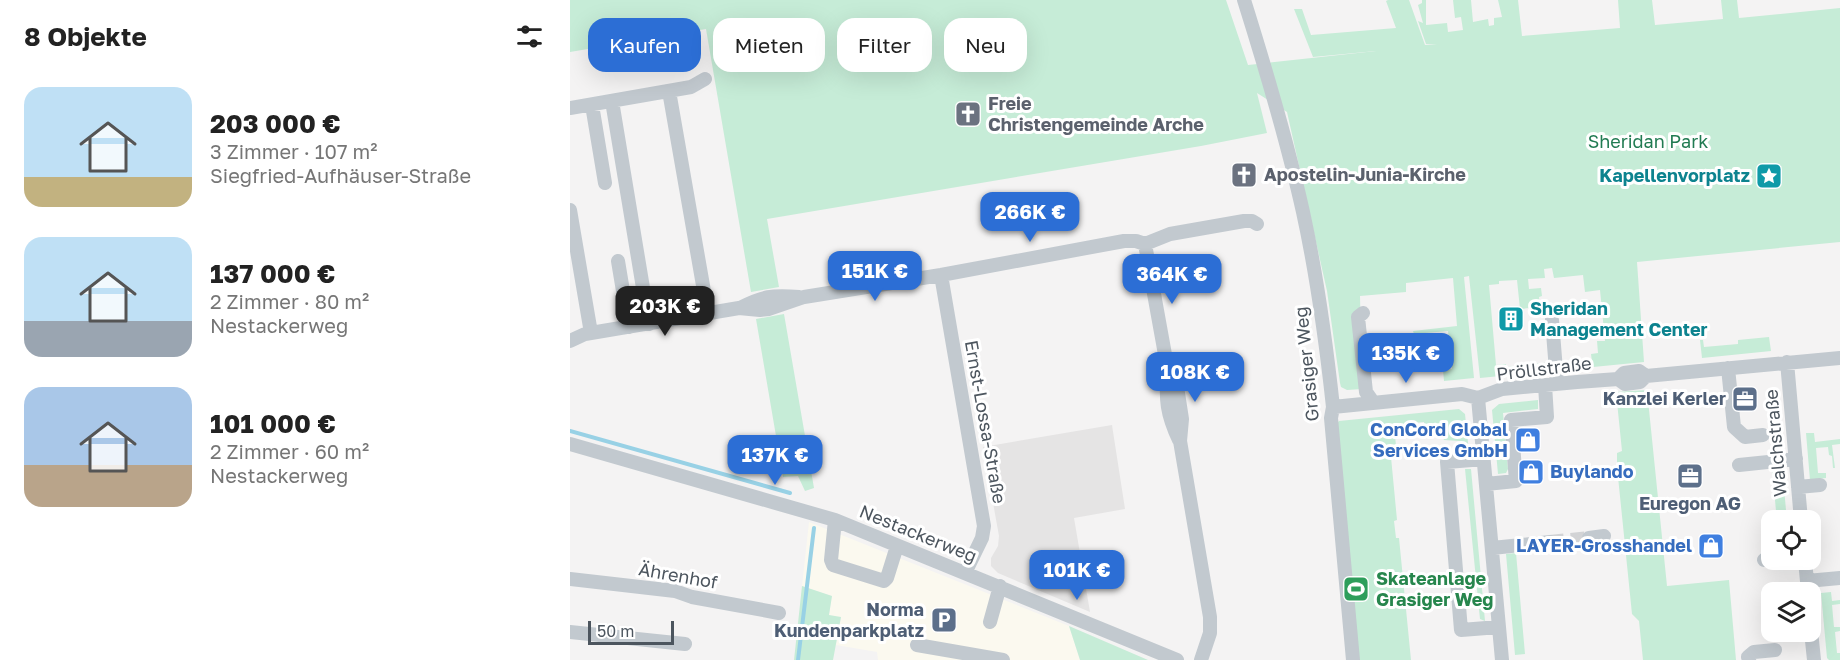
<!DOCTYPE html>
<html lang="de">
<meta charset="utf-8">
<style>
body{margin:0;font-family:"Golos Text",sans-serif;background:#f2f2f2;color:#222;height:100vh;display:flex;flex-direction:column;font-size:22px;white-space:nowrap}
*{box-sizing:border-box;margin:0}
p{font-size:20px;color:#767676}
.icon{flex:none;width:33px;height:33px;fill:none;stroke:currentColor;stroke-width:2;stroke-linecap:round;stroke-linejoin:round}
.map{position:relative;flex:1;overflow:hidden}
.panel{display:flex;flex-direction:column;background:#fff;width:570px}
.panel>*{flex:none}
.top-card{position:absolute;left:18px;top:18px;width:570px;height:54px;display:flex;gap:12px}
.controls{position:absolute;left:1191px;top:510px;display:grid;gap:12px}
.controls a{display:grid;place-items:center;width:60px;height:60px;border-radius:12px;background:#fff;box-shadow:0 6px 24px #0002;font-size:30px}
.scale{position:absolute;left:18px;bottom:15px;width:86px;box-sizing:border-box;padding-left:6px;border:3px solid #4c555e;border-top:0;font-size:16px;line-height:21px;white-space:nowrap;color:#4c555e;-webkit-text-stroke:4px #fff;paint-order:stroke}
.price{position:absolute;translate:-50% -51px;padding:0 14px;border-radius:12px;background:#2c6ed5;color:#fff;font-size:20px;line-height:39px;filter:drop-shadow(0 2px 3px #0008)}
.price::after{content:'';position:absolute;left:50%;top:36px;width:18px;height:14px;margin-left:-9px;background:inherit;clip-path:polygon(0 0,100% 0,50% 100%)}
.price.current{background:#222;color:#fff}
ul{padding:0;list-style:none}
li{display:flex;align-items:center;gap:18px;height:150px;padding:0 24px}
li span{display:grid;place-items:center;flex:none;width:168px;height:120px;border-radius:18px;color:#555}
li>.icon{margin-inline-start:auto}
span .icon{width:72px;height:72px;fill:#fffc;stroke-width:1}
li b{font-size:26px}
h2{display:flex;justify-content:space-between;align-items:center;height:72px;padding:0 24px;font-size:26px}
.chip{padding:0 21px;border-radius:18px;background:#fff;box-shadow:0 6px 24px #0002;font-size:21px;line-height:54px}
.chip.current{background:#2c6ed5;color:#fff}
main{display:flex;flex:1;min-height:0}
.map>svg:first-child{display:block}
.commercial{fill:#fbf9ef}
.education{fill:#e5e4e4}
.green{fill:#c6ecd7}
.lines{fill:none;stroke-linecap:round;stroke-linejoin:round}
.stream{stroke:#98d1e5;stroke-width:4}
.minor-tunnel{stroke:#d2d3d5;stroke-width:14;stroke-dasharray:14 7;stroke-linecap:butt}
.minor{stroke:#c2c9cf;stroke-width:14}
.labels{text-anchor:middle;stroke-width:6;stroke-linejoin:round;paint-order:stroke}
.worship-label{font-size:18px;font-weight:bold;fill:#5b616d;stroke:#fff;text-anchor:start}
.park-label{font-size:18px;fill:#217b52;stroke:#fff}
.culture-label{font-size:18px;font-weight:bold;fill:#0d838f;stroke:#fff;text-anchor:end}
.street-label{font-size:18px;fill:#4c555e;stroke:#fff}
.service-label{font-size:18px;font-weight:bold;fill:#4e5e75;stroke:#fff;text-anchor:end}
.shop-label{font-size:18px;font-weight:bold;fill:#366cbe;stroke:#fff;text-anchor:end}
.leisure-label{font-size:18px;font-weight:bold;fill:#27864d;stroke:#fff;text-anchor:start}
</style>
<main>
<section class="panel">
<h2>8 Objekte<svg class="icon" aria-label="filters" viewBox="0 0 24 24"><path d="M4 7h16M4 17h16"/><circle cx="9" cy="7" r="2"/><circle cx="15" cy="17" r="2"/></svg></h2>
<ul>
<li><span style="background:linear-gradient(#bfe0f5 75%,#c2b280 0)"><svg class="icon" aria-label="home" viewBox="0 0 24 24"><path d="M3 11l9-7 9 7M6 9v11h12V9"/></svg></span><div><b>203 000 €</b><p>3 Zimmer · 107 m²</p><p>Siegfried-Aufhäuser-Straße</p></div></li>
<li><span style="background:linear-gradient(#bfe0f5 70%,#9aa5b1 0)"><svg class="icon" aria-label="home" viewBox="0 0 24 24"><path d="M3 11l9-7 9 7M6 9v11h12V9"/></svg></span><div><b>137 000 €</b><p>2 Zimmer · 80 m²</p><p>Nestackerweg</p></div></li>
<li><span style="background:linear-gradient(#a9c7e8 65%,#b9a48a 0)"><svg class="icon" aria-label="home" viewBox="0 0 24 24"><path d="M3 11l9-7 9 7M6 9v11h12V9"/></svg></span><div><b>101 000 €</b><p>2 Zimmer · 60 m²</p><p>Nestackerweg</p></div></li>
</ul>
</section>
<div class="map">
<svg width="1270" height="660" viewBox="0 0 1270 660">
<rect width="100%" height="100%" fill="#f4f3f3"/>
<!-- commercial -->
<path class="commercial" d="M239 522 499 626 510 660H308L307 652 266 645 271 618 259 615 262 596 232 586Z"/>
<!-- education -->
<path class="education" d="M542 425 555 509 504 518 520 612 428 573 421 566V558L428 546 429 536 413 447Z"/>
<!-- green -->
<path class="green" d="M0 0H656L678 65 806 51 743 57 724 9H732L741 35 826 28 816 1 818 0H839L855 45 867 44H856L848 21 853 23 848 5 852 3V0H856V25L877 23 878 32 893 30 891 17 885 18 883 0H901L903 22 918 19 919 26 924 25V18L932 17 928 0H948L952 36 1050 28 1048 0H1082L1085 25 1153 19 1151 0H1167L1169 18 1270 8V242L1067 262 1074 362 1013 368 1012 363 1022 362 1021 354 1028 353 1027 341H1035L1030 290 1015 292 1013 275 984 278 982 268 974 269 975 278 958 279 959 289 971 288 972 296 969 297 970 307 950 309 947 280 929 281V284L919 285 926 365 936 364V367L982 362 983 371 910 378 899 276 894 277 904 378 874 381 873 370 882 369 878 331 844 334 843 331 887 326 883 278 836 283V292L790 296 792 389 777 390 771 387 770 383 757 291 717 112 687 93 697 133 631 146 197 219 209 287 181 292 136 29 0 52Z
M214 314 244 488 235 491 228 476 213 477 186 319Z
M1199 337 1201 351 1132 358 1130 340H1133L1134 347 1168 344V340Z
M1077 390 1097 586 1159 580 1166 660H1073L1069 621 1062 614 1047 467V453L1052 451 1046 392Z
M968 400V409L933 413 938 469 936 473 928 474 922 410 929 404Z
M889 409 895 414 899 452 893 453 892 444 889 441 874 440 868 427 855 428 854 422 824 425 827 456 821 457 827 520 824 521 826 538H829L841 660H787L766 425 769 421Z
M1236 433H1244L1245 442 1270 439V444L1262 445 1265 468H1263L1262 456 1259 455 1258 447 1246 448 1248 473H1256V478L1240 480Z
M1212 466 1216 510 1206 511 1202 467Z
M895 469H901L915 621 910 619Z
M946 553 955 654 945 655 936 554Z
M232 586 262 596 259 615 271 617 263 660H224Z
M1261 592 1262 601 1270 600V604L1262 605 1264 627H1270V631L1265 632 1267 653H1270V660H1259L1257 658 1251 593Z
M499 626 578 660H510Z"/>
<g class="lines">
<!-- stream -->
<path class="stream" d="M0 431 220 493
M228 660 244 528"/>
<!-- minor-tunnel -->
<path class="minor-tunnel" d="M980 542 1019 538"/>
<!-- minor -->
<path class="minor" d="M674 0C696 70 717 140 733 212 747 276 756 342 763 407L761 418 783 660
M99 91 138 314
M42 101 79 324
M22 105 35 183
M0 108 121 87 135 79
M0 210 21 333
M575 244 598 371 608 393 612 419 610 441 640 617V633L631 660
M48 261 59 327
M371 275 414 526 412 538 395 573
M170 308C193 296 202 295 229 297
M793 313 788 317 796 392 803 402
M982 320 987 383
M0 341 15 334 169 308 190 310 199 309 234 297 371 275 554 241H566L575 244 600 234 674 221H682L687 224
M1217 362 1231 520
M1158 368 1164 427 1175 437 1193 435
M598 372C595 399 597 415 609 440
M1048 379 1054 373 1069 371 1076 376
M908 398 932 660
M763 407 892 394 908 398 932 389 1007 382 1048 379 1055 384 1070 382 1076 376 1270 358
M0 444 265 520 607 660
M914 459 877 462 891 630 929 627
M1169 465 1226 459
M916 484 946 481 941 420 977 417 975 385
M1228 487 1250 485
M265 520 261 560 263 565 314 581 317 578 327 546
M1019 538 1034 536
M922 548 980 542
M1194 560 1202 559
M1235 560 1238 592
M0 579 105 591 122 597 209 613
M1237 581 1270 578
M1240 621 1244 660
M420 622 430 586
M0 632 115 644
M347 645 433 660
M1179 660 1178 657 1184 652 1205 650"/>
</g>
<!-- icons -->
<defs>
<symbol id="church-square" viewBox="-11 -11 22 22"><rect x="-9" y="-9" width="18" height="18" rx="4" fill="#6b7280" stroke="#fff"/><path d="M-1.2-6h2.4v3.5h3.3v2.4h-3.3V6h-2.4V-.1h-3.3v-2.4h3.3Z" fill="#fff"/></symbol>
<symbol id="sight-square" viewBox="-11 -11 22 22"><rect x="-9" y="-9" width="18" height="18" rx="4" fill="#0f9aa8" stroke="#fff"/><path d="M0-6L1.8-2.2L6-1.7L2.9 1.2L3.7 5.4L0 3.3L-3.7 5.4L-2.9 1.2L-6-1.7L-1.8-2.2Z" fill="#fff"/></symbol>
<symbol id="building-square" viewBox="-11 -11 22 22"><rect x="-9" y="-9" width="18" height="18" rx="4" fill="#0f9aa8" stroke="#fff"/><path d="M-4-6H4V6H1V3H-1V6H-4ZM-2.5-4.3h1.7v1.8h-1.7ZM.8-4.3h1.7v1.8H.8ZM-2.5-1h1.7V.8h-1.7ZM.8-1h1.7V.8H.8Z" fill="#fff"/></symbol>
<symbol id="office-square" viewBox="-11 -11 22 22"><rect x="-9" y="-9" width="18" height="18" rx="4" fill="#5c6f8a" stroke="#fff"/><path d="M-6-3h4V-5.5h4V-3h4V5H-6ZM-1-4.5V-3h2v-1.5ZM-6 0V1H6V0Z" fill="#fff"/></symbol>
<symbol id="shop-square" viewBox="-11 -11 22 22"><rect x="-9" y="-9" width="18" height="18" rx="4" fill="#3f7fe0" stroke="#fff"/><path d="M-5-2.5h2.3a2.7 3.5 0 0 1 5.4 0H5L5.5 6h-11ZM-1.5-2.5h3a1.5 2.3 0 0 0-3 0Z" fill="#fff"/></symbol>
<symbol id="stadium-square" viewBox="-11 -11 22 22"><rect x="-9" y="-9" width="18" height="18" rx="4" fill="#2e9e5b" stroke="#fff"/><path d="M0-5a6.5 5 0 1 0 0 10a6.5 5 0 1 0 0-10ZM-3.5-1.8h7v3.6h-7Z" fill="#fff"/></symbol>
<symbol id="parking-square" viewBox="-11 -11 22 22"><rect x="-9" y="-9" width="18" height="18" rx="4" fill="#5c6f8a" stroke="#fff"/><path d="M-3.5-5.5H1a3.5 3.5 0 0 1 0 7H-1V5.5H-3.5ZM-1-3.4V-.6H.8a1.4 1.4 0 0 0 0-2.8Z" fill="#fff"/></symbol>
</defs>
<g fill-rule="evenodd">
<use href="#church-square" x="383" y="99" width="30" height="30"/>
<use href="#church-square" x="659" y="160" width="30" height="30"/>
<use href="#sight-square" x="1184" y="161" width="30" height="30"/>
<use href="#building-square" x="926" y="304" width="30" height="30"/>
<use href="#office-square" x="1160" y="384" width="30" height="30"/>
<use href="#shop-square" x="943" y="425" width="30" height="30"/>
<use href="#shop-square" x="946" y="457" width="30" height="30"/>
<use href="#office-square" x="1105" y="461" width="30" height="30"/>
<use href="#shop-square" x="1126" y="531" width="30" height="30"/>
<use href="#stadium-square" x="771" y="574" width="30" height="30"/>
<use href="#parking-square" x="359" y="605" width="30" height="30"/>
</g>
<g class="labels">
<!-- worship labels -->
<g class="worship-label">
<text x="418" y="110">Freie<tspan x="418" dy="21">Christengemeinde Arche</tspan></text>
<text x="694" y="181">Apostelin-Junia-Kirche</text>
</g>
<!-- park labels -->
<g class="park-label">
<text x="1078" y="148">Sheridan Park</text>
</g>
<!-- culture labels -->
<g class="culture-label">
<text x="1180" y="182">Kapellenvorplatz</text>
<text x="960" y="315" text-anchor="start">Sheridan<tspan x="960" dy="21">Management Center</tspan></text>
</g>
<!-- street labels -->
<g class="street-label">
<text transform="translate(737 364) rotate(-96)" y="6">Grasiger Weg</text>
<text transform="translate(974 369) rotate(-7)" y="6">Pröllstraße</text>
<text transform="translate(415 422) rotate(80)" y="6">Ernst-Lossa-Straße</text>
<text transform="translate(1206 443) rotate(-95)" y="6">Walchstraße</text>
<text transform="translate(348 534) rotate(22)" y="6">Nestackerweg</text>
<text transform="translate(108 576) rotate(10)" y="6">Ährenhof</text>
</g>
<!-- service labels -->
<g class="service-label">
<text x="1156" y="405">Kanzlei Kerler</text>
<text x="1120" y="510" text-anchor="middle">Euregon AG</text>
<text x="354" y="616">Norma<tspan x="354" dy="21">Kundenparkplatz</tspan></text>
</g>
<!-- shop labels -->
<g class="shop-label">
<text x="938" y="436">ConCord Global<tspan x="938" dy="21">Services GmbH</tspan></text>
<text x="980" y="478" text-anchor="start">Buylando</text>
<text x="1122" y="552">LAYER-Grosshandel</text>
</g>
<!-- leisure labels -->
<g class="leisure-label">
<text x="806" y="585">Skateanlage<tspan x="806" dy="21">Grasiger Weg</tspan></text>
</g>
</g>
</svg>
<div class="controls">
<a><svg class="icon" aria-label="locate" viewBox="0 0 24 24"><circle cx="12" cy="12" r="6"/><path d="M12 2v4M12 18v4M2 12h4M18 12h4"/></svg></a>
<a><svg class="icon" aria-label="layers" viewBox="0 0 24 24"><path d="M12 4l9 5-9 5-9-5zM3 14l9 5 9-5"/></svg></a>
</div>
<div class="scale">50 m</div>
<b class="price" style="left:460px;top:243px">266K €</b>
<b class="price" style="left:305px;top:302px">151K €</b>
<b class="price" style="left:602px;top:305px">364K €</b>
<b class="price current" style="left:95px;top:337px">203K €</b>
<b class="price" style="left:836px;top:384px">135K €</b>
<b class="price" style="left:625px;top:403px">108K €</b>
<b class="price" style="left:205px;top:486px">137K €</b>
<b class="price" style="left:507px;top:601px">101K €</b>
<div class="top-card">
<a class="chip current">Kaufen</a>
<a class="chip">Mieten</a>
<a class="chip">Filter</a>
<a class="chip">Neu</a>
</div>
</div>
</main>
